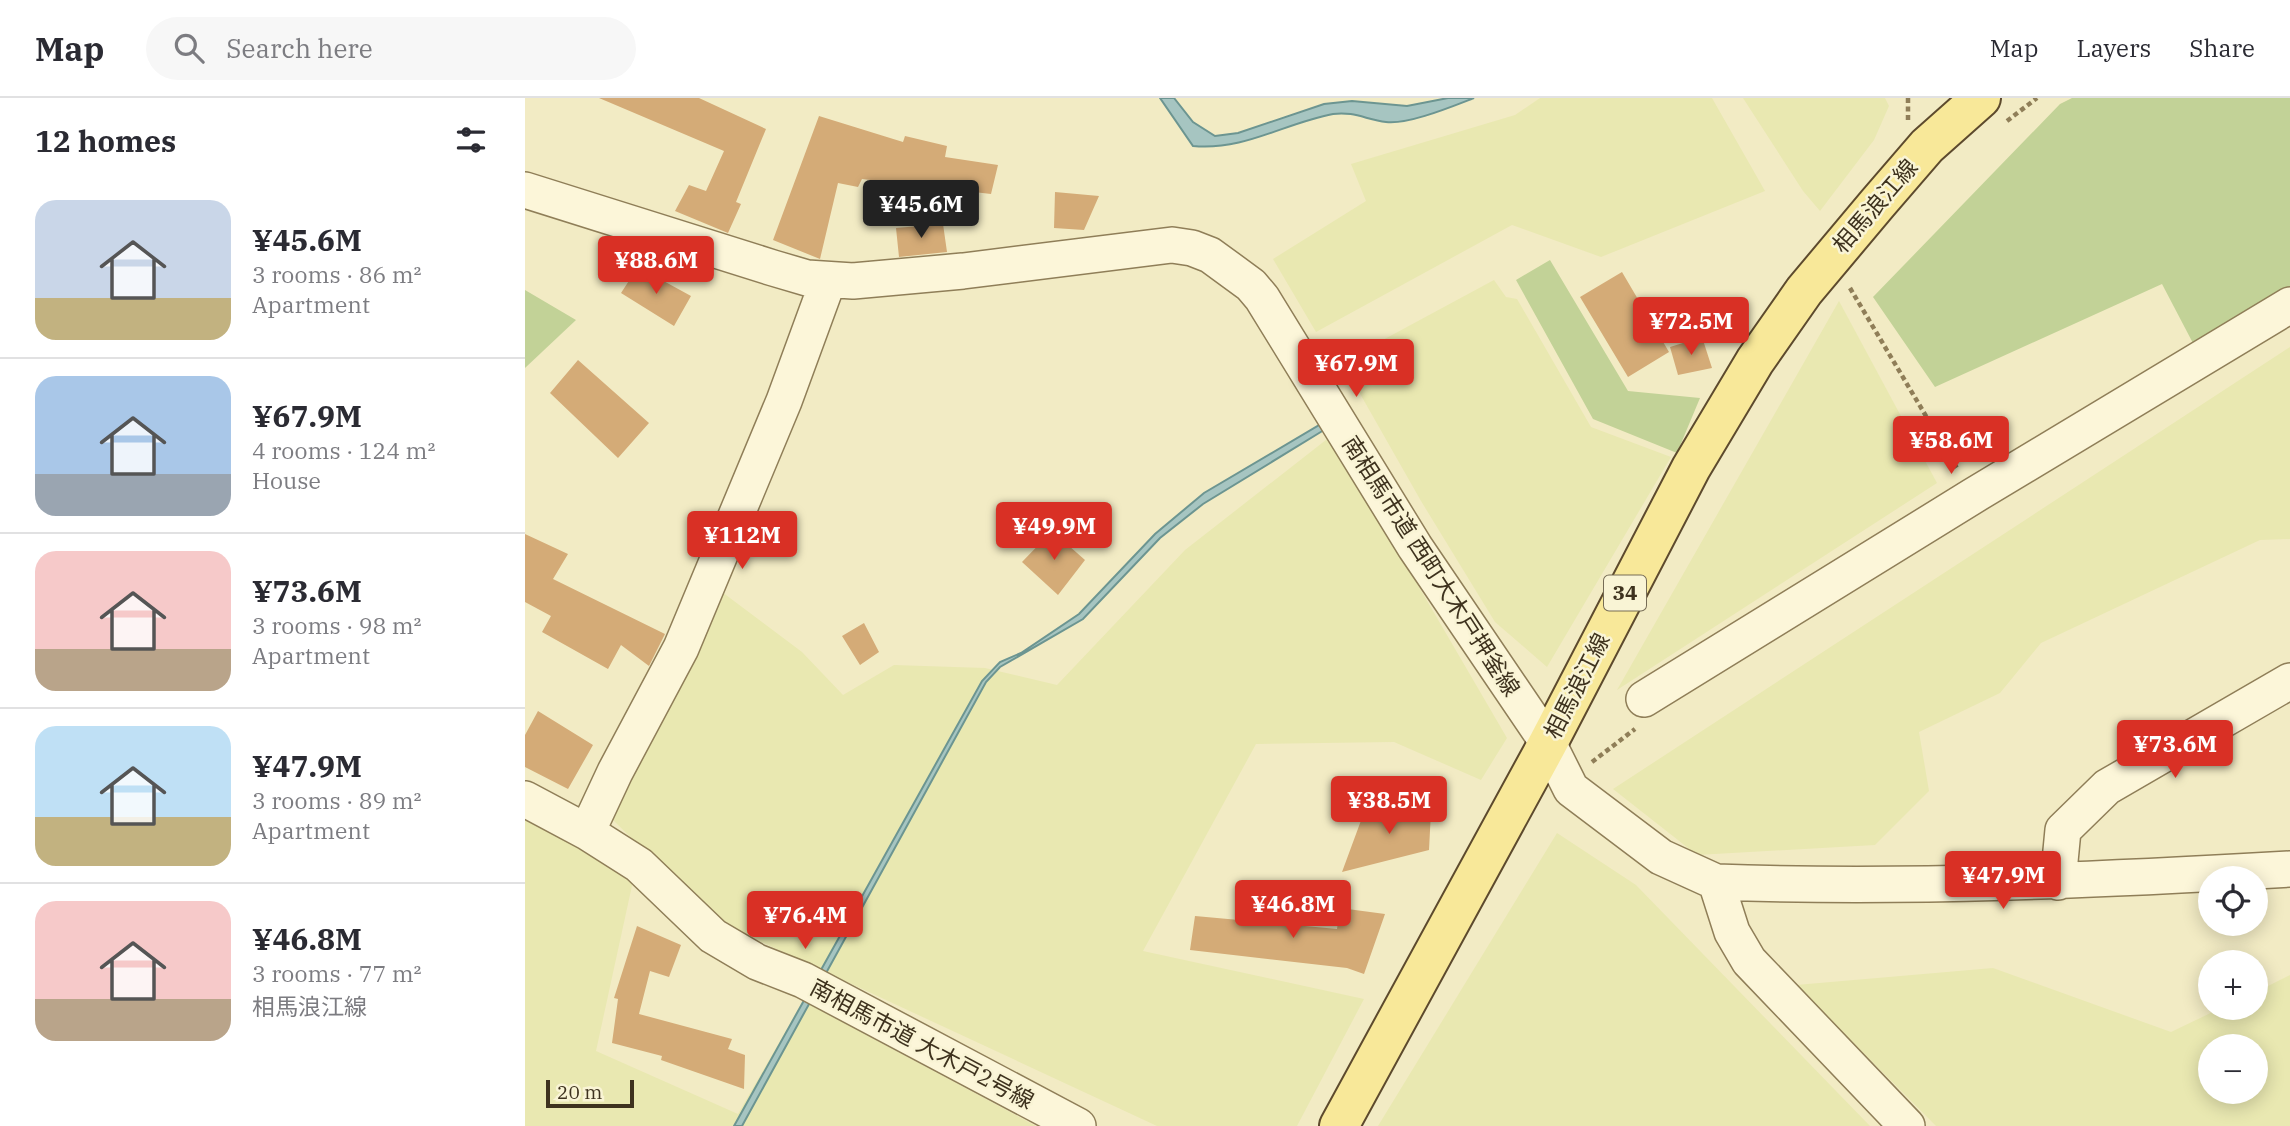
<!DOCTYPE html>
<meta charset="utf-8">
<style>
body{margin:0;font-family:"IBM Plex Serif","Noto Sans JP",serif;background:#f7f7f7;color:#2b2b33;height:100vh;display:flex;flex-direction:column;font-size:26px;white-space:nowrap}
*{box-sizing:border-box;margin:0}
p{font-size:23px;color:#7c7c81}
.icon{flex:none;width:38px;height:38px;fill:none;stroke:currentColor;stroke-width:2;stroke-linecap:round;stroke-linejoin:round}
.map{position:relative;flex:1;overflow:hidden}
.details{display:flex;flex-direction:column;background:#fff;width:525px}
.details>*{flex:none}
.buttons{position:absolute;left:1673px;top:768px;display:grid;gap:14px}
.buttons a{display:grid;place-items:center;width:70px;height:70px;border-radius:50%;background:#fff;box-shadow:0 4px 18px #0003;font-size:35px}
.scale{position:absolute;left:21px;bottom:18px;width:88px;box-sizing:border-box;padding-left:7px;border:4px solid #3e321e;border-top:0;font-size:19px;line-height:24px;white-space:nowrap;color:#3e321e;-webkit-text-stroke:5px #f9f4d5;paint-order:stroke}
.price{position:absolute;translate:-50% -60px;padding:0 16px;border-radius:7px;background:#d93025;color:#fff;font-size:23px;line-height:46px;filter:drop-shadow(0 2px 4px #0008)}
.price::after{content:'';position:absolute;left:50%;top:42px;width:21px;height:16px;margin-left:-10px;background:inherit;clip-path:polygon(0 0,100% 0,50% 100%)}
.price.on{background:#222;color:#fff}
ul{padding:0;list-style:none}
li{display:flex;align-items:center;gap:21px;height:175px;padding:0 35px}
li+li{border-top:2px solid #e1e1e2}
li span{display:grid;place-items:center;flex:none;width:196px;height:140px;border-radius:21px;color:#555}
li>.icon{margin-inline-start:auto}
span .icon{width:84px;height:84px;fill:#fffc;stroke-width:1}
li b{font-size:30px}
h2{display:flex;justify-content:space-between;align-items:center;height:84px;padding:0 35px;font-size:30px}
header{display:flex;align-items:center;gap:42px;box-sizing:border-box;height:98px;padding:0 35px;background:#fff;border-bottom:2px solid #e1e1e2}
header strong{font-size:33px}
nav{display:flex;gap:38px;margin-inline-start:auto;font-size:24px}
.search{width:490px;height:63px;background:#f7f7f7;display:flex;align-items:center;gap:18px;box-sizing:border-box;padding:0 24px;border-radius:38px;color:#7c7c81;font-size:26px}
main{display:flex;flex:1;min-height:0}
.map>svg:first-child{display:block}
.farmland{fill:#e9e8b1;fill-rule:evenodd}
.green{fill:#c2d297}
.water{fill:#a6c5c1;stroke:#6c9591;stroke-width:2}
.building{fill:#d4ab77}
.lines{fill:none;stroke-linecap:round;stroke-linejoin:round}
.street-casing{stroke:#8f7e58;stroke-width:38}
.primary-casing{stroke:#5d4a2d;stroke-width:42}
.path{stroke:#8f7e58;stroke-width:4.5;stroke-dasharray:5 3.5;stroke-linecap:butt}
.street{stroke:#fcf6d9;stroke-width:35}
.primary{stroke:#f8e899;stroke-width:38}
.labels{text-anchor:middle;stroke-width:5;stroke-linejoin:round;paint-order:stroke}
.shield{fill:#f9f4d5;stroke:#766c55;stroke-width:2}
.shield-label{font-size:21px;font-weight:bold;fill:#3e321e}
.street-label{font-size:23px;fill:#3e321e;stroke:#f9f4d5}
</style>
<header>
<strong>Map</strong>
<div class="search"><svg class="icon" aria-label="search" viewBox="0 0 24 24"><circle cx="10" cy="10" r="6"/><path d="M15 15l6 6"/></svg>Search here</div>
<nav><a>Map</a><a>Layers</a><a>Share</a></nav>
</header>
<main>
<section class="details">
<h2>12 homes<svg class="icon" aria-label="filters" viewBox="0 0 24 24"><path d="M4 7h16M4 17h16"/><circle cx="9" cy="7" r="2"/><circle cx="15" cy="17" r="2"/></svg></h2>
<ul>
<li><span style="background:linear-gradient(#c9d6e8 70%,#c2b280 0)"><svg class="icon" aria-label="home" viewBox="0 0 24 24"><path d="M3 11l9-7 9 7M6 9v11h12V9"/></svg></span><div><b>¥45.6M</b><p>3 rooms · 86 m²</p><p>Apartment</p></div></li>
<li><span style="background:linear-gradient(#a9c7e8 70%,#9aa5b1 0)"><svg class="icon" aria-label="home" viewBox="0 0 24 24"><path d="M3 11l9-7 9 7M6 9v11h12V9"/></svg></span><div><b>¥67.9M</b><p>4 rooms · 124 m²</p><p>House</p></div></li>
<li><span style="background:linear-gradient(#f6c9c9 70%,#b9a48a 0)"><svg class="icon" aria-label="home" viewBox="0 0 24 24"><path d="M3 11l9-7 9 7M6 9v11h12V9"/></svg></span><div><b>¥73.6M</b><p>3 rooms · 98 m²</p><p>Apartment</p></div></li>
<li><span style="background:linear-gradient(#bfe0f5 65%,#c2b280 0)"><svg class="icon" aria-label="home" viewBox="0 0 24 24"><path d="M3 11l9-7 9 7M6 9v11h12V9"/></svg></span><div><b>¥47.9M</b><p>3 rooms · 89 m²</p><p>Apartment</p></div></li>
<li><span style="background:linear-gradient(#f6c9c9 70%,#b9a48a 0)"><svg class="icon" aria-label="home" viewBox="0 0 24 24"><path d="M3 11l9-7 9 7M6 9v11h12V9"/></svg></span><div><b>¥46.8M</b><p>3 rooms · 77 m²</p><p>相馬浪江線</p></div></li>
</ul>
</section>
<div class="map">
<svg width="1765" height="1028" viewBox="0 0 1765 1028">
<rect width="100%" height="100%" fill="#f2ebc4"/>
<!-- farmland -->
<path class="farmland" d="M1015 0H1187L1240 93 1076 159 987 127 791 234 748 161 841 103 826 66 990 17Z
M1218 0H1360L1364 8 1349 42 1295 113 1278 93Z
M969 182 981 199 992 201 1066 329 1146 359 1022 569 970 524 896 403 817 264Z
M1314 203 1412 385 1092 592Z
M1765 249V441L1735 442 1516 545 1475 595 1394 634 1404 693 1350 747 1172 757 1088 691Z
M806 338 982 640 956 682 869 644 731 646 618 853 839 901 772 1028H632L189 822 84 718 197 494 277 554 318 597 369 567 460 570 532 587 660 452Z
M0 719 108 783 71 953 213 1016 278 903 511 1028H0Z
M1032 735 1111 787 1345 1028H853Z
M1468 870 1646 934 1696 910H1731V894L1765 877V1028H1411L1271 887ZM1685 948H1731V994H1685Z"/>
<!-- green -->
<path class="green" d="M1547 0H1765V188L1670 249 1637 186 1410 289 1348 199 1535 6Z
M1025 162 1103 293 1175 300 1152 355 1068 321 991 182Z
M0 192 51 222 0 270Z"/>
<!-- water -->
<path class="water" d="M635 0H649L668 24 690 38 713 35 799 6 827 3 882 8 923 0H949C928 8 883 27 861 24 842 22 829 13 808 16 760 25 719 53 668 48Z
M796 326 799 332 678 406 635 440 558 521 475 569 461 584 217 1028H209L457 583 475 564 496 555 554 516 630 436 679 395Z"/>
<!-- building -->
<path class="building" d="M74 0H174L241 31 211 104 216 106 203 135 150 113 164 87 181 93 199 53Z
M294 18 378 44 380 38 422 48 420 59 473 67 466 96 337 81 333 89 313 85 295 161 248 142Z
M530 94 574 98 559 132 529 130Z
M418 126 422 154 374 159 371 130Z
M113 169 166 198 149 228 96 195Z
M1097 174 1144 254 1103 279 1055 199Z
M1177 239 1187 270 1153 277 1145 249Z
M53 262 124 325 93 360 25 295Z
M527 433 560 462 533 497 497 464Z
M0 436 43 456 28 481 140 536 124 568 96 547 83 571 17 534 26 518 0 504Z
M339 525 354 554 335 567 317 538Z
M13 613 68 647 43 691 0 669V637Z
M841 709 906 713 904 752 817 774Z
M815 810 860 816 839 876 822 870 665 852 670 818 812 831Z
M112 828 156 847 144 879 125 873 114 916 207 941 203 951 220 957 219 991 136 962 137 958 87 945 93 901 89 900Z"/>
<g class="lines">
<defs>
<path id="street" d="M0 92 248 170 282 180 328 183 438 173 647 147 667 150 685 157 726 187 737 200 890 449 1023 645 1046 691 1136 759 1191 784 1207 834 1224 863 1382 1028
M1119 601 1448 398 1765 207
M0 701 62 734 114 767 188 838 232 864 278 882 553 1028
M62 734 90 674 156 550 259 303 303 183
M1191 784C1382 791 1574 782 1765 771
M1533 784 1538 732 1582 689 1765 583"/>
<path id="primary" d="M814 1028 1023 645 1166 370 1230 263 1279 193 1352 106 1402 48 1456 0"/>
</defs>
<!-- street casing -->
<use href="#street" class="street-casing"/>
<!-- primary casing -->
<use href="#primary" class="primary-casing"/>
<!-- path -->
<path class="path" d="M1383 0V22
M1482 23 1512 0
M1325 190 1433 372
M1067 664 1110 631"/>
<!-- street -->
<use href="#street" class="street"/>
<!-- primary -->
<use href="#primary" class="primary"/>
</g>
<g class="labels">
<!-- shield labels -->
<rect class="shield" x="1079" y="477.5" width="42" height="35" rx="5"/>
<g class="shield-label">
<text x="1100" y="502">34</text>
</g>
<!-- street labels -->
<g class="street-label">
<text transform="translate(1350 108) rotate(-49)" y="8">相馬浪江線</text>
<text transform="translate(906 468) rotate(57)" y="8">南相馬市道 西町大木戸押釜線</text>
<text transform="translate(1052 588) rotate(-63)" y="8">相馬浪江線</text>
<text transform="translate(397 946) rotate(28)" y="8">南相馬市道 大木戸2号線</text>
</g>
</g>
</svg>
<div class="buttons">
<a><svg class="icon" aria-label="locate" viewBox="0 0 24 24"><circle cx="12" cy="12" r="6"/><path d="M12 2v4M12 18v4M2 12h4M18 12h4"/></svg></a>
<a>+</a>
<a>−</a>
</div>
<div class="scale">20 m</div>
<b class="price on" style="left:396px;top:142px">¥45.6M</b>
<b class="price" style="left:131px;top:198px">¥88.6M</b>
<b class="price" style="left:1166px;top:259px">¥72.5M</b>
<b class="price" style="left:831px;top:301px">¥67.9M</b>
<b class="price" style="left:1426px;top:378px">¥58.6M</b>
<b class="price" style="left:529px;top:464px">¥49.9M</b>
<b class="price" style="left:217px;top:473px">¥112M</b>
<b class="price" style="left:1650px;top:682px">¥73.6M</b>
<b class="price" style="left:864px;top:738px">¥38.5M</b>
<b class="price" style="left:1478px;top:813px">¥47.9M</b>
<b class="price" style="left:768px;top:842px">¥46.8M</b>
<b class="price" style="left:280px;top:853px">¥76.4M</b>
</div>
</main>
